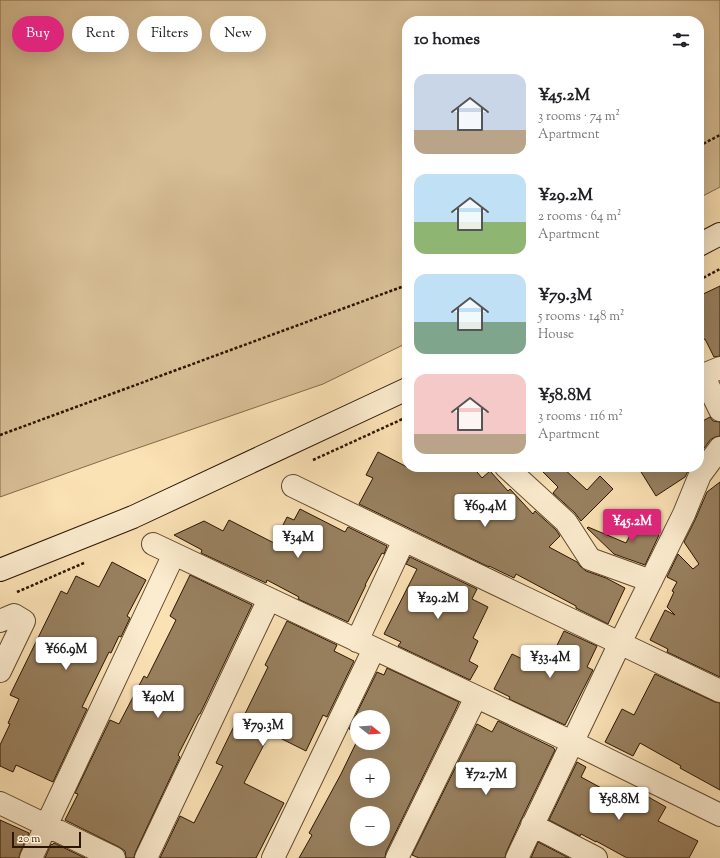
<!DOCTYPE html>
<meta charset="utf-8">
<style>
body{margin:0;font-family:"Sorts Mill Goudy",serif;background:#f6f6f6;color:#202124;height:100vh;display:flex;flex-direction:column;font-size:15px;white-space:nowrap}
*{box-sizing:border-box;margin:0}
p{font-size:13px;color:#757577}
.icon{flex:none;width:22px;height:22px;fill:none;stroke:currentColor;stroke-width:2;stroke-linecap:round;stroke-linejoin:round}
.map{position:relative;flex:1;overflow:hidden}
.details{position:absolute;left:402px;top:16px;width:302px;height:456px;display:flex;flex-direction:column;background:#fff;border-radius:16px;box-shadow:0 4px 16px #0002}
.details>*{flex:none}
.banner{position:absolute;left:12px;top:16px;width:330px;height:36px;display:flex;gap:8px}
.needle{width:26px;rotate:107deg}
.tools{position:absolute;left:350px;top:710px;display:grid;gap:8px}
.tools a{display:grid;place-items:center;width:40px;height:40px;border-radius:50%;background:#fff;box-shadow:0 4px 16px #0002;font-size:20px}
.scale{position:absolute;left:12px;bottom:10px;width:69px;box-sizing:border-box;padding-left:4px;border:2px solid #2c1501;border-top:0;font-size:11px;line-height:14px;white-space:nowrap;color:#2c1501;-webkit-text-stroke:3px #fceccf;paint-order:stroke}
.price{position:absolute;translate:-50% -34px;padding:0 9px;border-radius:4px;background:#fff;color:#222;font-size:13px;line-height:26px;filter:drop-shadow(0 1px 2px #0008)}
.price::after{content:'';position:absolute;left:50%;top:24px;width:12px;height:9px;margin-left:-6px;background:inherit;clip-path:polygon(0 0,100% 0,50% 100%)}
.price.selected{background:#db2777;color:#fff}
ul{padding:0;list-style:none}
li{display:flex;align-items:center;gap:12px;height:100px;padding:0 12px}
li span{display:grid;place-items:center;flex:none;width:112px;height:80px;border-radius:12px;color:#555}
li>.icon{margin-inline-start:auto}
span .icon{width:48px;height:48px;fill:#fffc;stroke-width:1}
li b{font-size:17px}
h2{display:flex;justify-content:space-between;align-items:center;height:48px;padding:0 12px;font-size:17px}
.chip{padding:0 14px;border-radius:18px;background:#fff;box-shadow:0 4px 16px #0002;font-size:14px;line-height:36px}
.chip.selected{background:#db2777;color:#fff}
.map>svg:first-child{display:block}
.green{fill:#d8bf96;stroke:#826a4c}
.building{fill:#98805f;stroke:#2c1501;fill-rule:evenodd}
.lines{fill:none;stroke-linecap:round;stroke-linejoin:round}
.street-casing{stroke:#60482e;stroke-width:24}
.secondary-casing{stroke:#2c1501;stroke-width:24}
.path{stroke:#2c1501;stroke-width:2.5;stroke-dasharray:3 2;stroke-linecap:butt}
.street{stroke:#fceccf;stroke-width:22}
.secondary{stroke:#fceccf;stroke-width:22}
</style>
<div class="map">
<svg width="720" height="858" viewBox="0 0 720 858">
<rect width="100%" height="100%" fill="#fbe2b5"/>
<filter id="stains"><feTurbulence type="fractalNoise" baseFrequency=".005" numOctaves="4"/><feColorMatrix values="0 0 0 0 .2 0 0 0 0 .09 0 0 0 0 .02 0 0 0 .5 -.17"/></filter>
<radialGradient id="worn" r=".72"><stop offset=".6" stop-color="#630" stop-opacity="0"/><stop offset="1" stop-color="#630" stop-opacity=".3"/></radialGradient>
<!-- green -->
<path class="green" d="M0 0H720V187L699 198V21H407V343L323 384 112 457 0 497Z"/>
<!-- building -->
<path class="building" d="M720 286V356L714 357 705 339 699 341V296Z
M710 417 713 421 720 422V436L715 437 710 440 702 451 699 453V423Z
M378 452 407 467H473L482 478 490 471 508 491 510 489 533 514 535 511 556 530 560 536 549 547 577 562 580 566 586 571 606 578 625 588 608 624 576 608V606L516 574 514 578 489 566V567L359 504 373 478 366 475Z
M538 467H562L587 490 600 476 613 489 581 521 575 513 553 493 558 487Z
M638 467H690L685 477 656 496Z
M720 482V677L667 652 668 649 650 640 665 610 675 615 667 607 674 592 672 591 677 582 667 577 678 554 693 569 699 564 684 542 695 520 707 492Z
M300 509 345 532 348 527 387 546 384 554 382 553 365 585H366L348 622 298 599 299 597 267 580 266 583 201 553 202 550 174 535 204 521 223 531 229 520 274 543 287 517 294 520Z
M640 516 659 535 645 565 614 554 587 528 588 527 626 543Z
M410 557 477 589 472 599 488 607 473 638 478 641 469 661 478 666 470 680 398 646 401 642 384 634 417 569 406 564Z
M112 562 146 580 127 616 130 618 121 637 119 636 111 653 109 652 82 707 87 709 53 782 16 765 13 772 0 766V745L10 724 8 723 19 699 10 695 61 591 67 594 76 576 99 587Z
M190 575 252 605 200 714H199L178 755 180 757 135 853 134 858H126L125 851 119 847 65 820 78 794 75 793 110 720 119 724 144 676 147 678 176 620 170 616Z
M287 621 337 645 334 651 354 661 327 717 323 715 306 751 270 733 244 783 284 803 256 858H160L180 816 194 823 223 766 216 763 237 720 241 722 268 667 265 665Z
M564 631 597 646 587 667 593 670 565 725 509 699 510 697 494 689 512 654 545 670Z
M387 668 459 702 454 713 386 852 385 858H299L312 835 309 833 341 774 357 741V743H383V717H357V732L349 729 377 672 384 675ZM357 765H383V791H357ZM357 813H383V839H357Z
M655 674 715 702 720 703V790L680 768 681 766 640 743 633 756 605 742 622 709 634 715Z
M498 721 554 748V749L555 750 521 820 506 853 505 858H419L412 855 477 724 492 732Z
M577 762 586 767 581 777 629 803 636 790 666 807 658 821 698 841 689 858H627L596 841V842L581 834 580 836 549 820Z
M0 820 29 833 20 853 19 858H0Z
M538 842 569 858H531Z
M54 843 85 858H45L51 844 52 845Z"/>
<g class="lines">
<defs>
<path id="street" d="M720 368 703 375 720 410
M506 467 566 522 590 559 651 581
M293 486 404 540
M153 544 572 742 720 815
M0 621 14 615 24 621 0 671
M357 641 404 540 720 691
M0 803 114 858
M532 825 596 858
M31 858 174 554
M146 858 269 599
M273 858 374 649
M397 858 476 697
M517 858 620 643 684 514 700 475 720 448"/>
<path id="secondary" d="M699 245 720 234
M0 570 133 517 407 389"/>
</defs>
<!-- street casing -->
<use href="#street" class="street-casing"/>
<!-- secondary casing -->
<use href="#secondary" class="secondary-casing"/>
<!-- path -->
<path class="path" d="M699 146 720 135
M699 280 720 269
M0 435 407 285
M313 460 407 417
M17 592 84 563"/>
<!-- street -->
<use href="#street" class="street"/>
<!-- secondary -->
<use href="#secondary" class="secondary"/>
</g>
<rect width="100%" height="100%" filter="url(#stains)"/>
<rect width="100%" height="100%" fill="url(#worn)"/>
</svg>
<div class="tools">
<a><svg class="needle" viewBox="-14 -14 28 28"><path d="M0-13l5 13h-10z" fill="#e53935"/><path d="M0 13l5-13h-10z" fill="#757577"/></svg></a>
<a>+</a>
<a>−</a>
</div>
<div class="scale">20 m</div>
<b class="price" style="left:485px;top:528px">¥69.4M</b>
<b class="price selected" style="left:632px;top:543px">¥45.2M</b>
<b class="price" style="left:298px;top:559px">¥34M</b>
<b class="price" style="left:438px;top:620px">¥29.2M</b>
<b class="price" style="left:66px;top:671px">¥66.9M</b>
<b class="price" style="left:550px;top:679px">¥33.4M</b>
<b class="price" style="left:158px;top:719px">¥40M</b>
<b class="price" style="left:263px;top:747px">¥79.3M</b>
<b class="price" style="left:486px;top:796px">¥72.7M</b>
<b class="price" style="left:619px;top:821px">¥58.8M</b>
<div class="banner">
<a class="chip selected">Buy</a>
<a class="chip">Rent</a>
<a class="chip">Filters</a>
<a class="chip">New</a>
</div>
<section class="details">
<h2>10 homes<svg class="icon" aria-label="filters" viewBox="0 0 24 24"><path d="M4 7h16M4 17h16"/><circle cx="9" cy="7" r="2"/><circle cx="15" cy="17" r="2"/></svg></h2>
<ul>
<li><span style="background:linear-gradient(#c9d6e8 70%,#b9a48a 0)"><svg class="icon" aria-label="home" viewBox="0 0 24 24"><path d="M3 11l9-7 9 7M6 9v11h12V9"/></svg></span><div><b>¥45.2M</b><p>3 rooms · 74 m²</p><p>Apartment</p></div></li>
<li><span style="background:linear-gradient(#bfe0f5 60%,#8fb573 0)"><svg class="icon" aria-label="home" viewBox="0 0 24 24"><path d="M3 11l9-7 9 7M6 9v11h12V9"/></svg></span><div><b>¥29.2M</b><p>2 rooms · 64 m²</p><p>Apartment</p></div></li>
<li><span style="background:linear-gradient(#bfe0f5 60%,#7fa58c 0)"><svg class="icon" aria-label="home" viewBox="0 0 24 24"><path d="M3 11l9-7 9 7M6 9v11h12V9"/></svg></span><div><b>¥79.3M</b><p>5 rooms · 148 m²</p><p>House</p></div></li>
<li><span style="background:linear-gradient(#f6c9c9 75%,#b9a48a 0)"><svg class="icon" aria-label="home" viewBox="0 0 24 24"><path d="M3 11l9-7 9 7M6 9v11h12V9"/></svg></span><div><b>¥58.8M</b><p>3 rooms · 116 m²</p><p>Apartment</p></div></li>
</ul>
</section>
</div>
